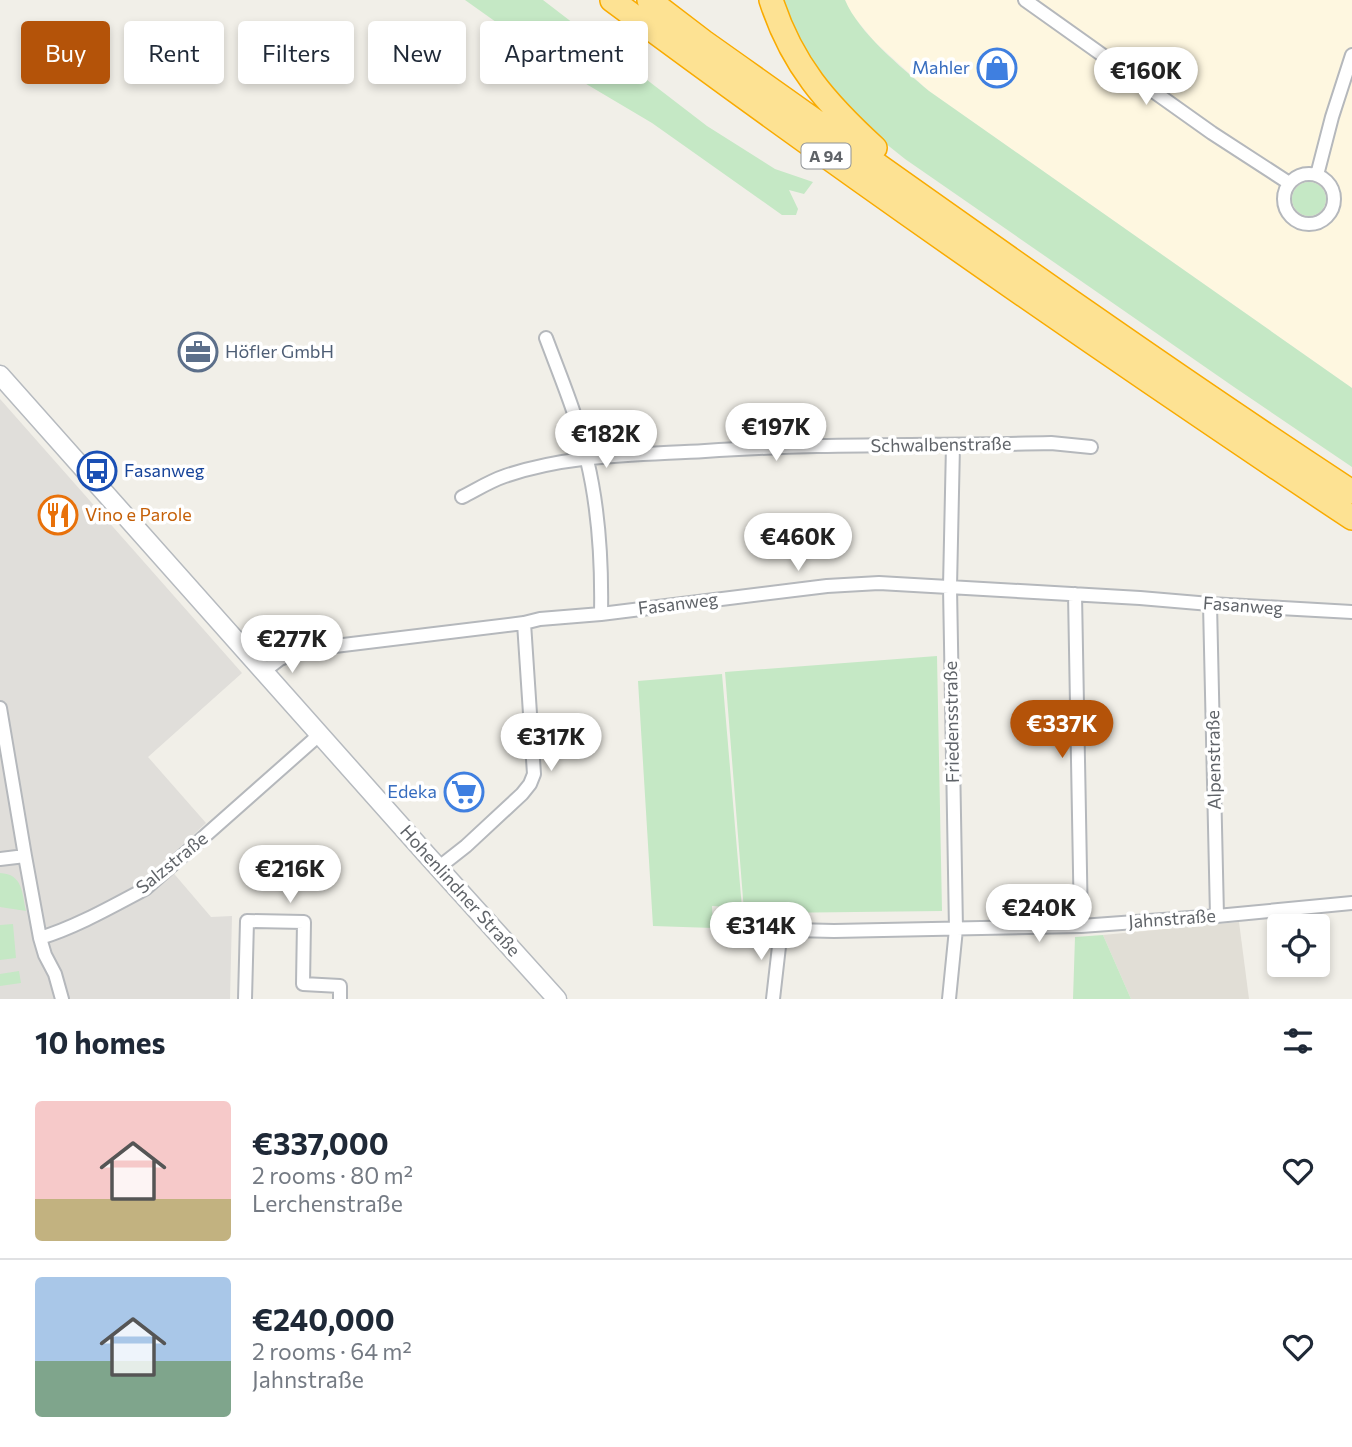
<!DOCTYPE html>
<meta charset="utf-8">
<style>
body{margin:0;font-family:Commissioner,sans-serif;background:#f6f6f7;color:#1f2937;height:100vh;display:flex;flex-direction:column;font-size:26px;white-space:nowrap}
*{box-sizing:border-box;margin:0}
p{font-size:23px;color:#747a83}
.icon{flex:none;width:38px;height:38px;fill:none;stroke:currentColor;stroke-width:2;stroke-linecap:round;stroke-linejoin:round}
.map{position:relative;height:999px;overflow:hidden}
.drawer{display:flex;flex-direction:column;background:#fff;flex:1}
.drawer>*{flex:none}
.guide{position:absolute;left:21px;top:21px;width:700px;height:63px;display:flex;gap:14px}
.controls{position:absolute;left:1267px;top:914px;display:grid;gap:14px}
.controls a{display:grid;place-items:center;width:63px;height:63px;border-radius:7px;background:#fff;box-shadow:0 4px 10px #0003;font-size:35px}
.price{position:absolute;translate:-50% -60px;padding:0 16px;border-radius:24px;background:#fff;color:#222;font-size:23px;line-height:46px;filter:drop-shadow(0 2px 4px #0008)}
.price::after{content:'';position:absolute;left:50%;top:42px;width:21px;height:16px;margin-left:-10px;background:inherit;clip-path:polygon(0 0,100% 0,50% 100%)}
.price.on{background:#b45309;color:#fff}
ul{padding:0;list-style:none}
li{display:flex;align-items:center;gap:21px;height:175px;padding:0 35px}
li+li{border-top:2px solid #e0e1e3}
li span{display:grid;place-items:center;flex:none;width:196px;height:140px;border-radius:7px;color:#555}
li>.icon{margin-inline-start:auto}
span .icon{width:84px;height:84px;fill:#fffc;stroke-width:1}
li b{font-size:30px}
h2{display:flex;justify-content:space-between;align-items:center;height:84px;padding:0 35px;font-size:30px}
.tag{padding:0 24px;border-radius:7px;background:#fff;box-shadow:0 4px 10px #0003;font-size:24px;line-height:63px}
.tag.on{background:#b45309;color:#fff}
.map>svg:first-child{display:block}
.commercial{fill:#fef7e0}
.industrial{fill:#e0deda}
.education{fill:#e1ded6}
.green{fill:#c5e8c5}
.lines{fill:none;stroke-linecap:round;stroke-linejoin:round}
.street-casing{stroke:#b5b8bc;stroke-width:16}
.secondary-casing{stroke:#b6babf;stroke-width:21}
.highway-casing{stroke:#f9ab00;stroke-width:26}
.street{stroke:#fff;stroke-width:12}
.secondary{stroke:#fff;stroke-width:18}
.highway{stroke:#fde293;stroke-width:23}
.labels{text-anchor:middle;stroke-width:7;stroke-linejoin:round;paint-order:stroke}
.shield{fill:#fff;stroke:#8f9295;stroke-width:2}
.shield-label{font-size:16px;font-weight:bold;fill:#5f6368}
.shop-label{font-size:18px;fill:#366cbe;stroke:#fff;text-anchor:end}
.service-label{font-size:18px;fill:#4e5e75;stroke:#fff;text-anchor:start}
.street-label{font-size:18px;fill:#5f6368;stroke:#fff}
.transit-label{font-size:18px;fill:#164399;stroke:#fff;text-anchor:start}
.food-label{font-size:18px;fill:#c56008;stroke:#fff;text-anchor:start}
</style>
<div class="map">
<svg width="1352" height="999" viewBox="0 0 1352 999">
<rect width="100%" height="100%" fill="#f1efe8"/>
<!-- commercial -->
<path class="commercial" d="M845 0H1352V388L929 91 875 42 850 12Z"/>
<!-- industrial -->
<path class="industrial" d="M0 399 242 673 148 757 206 823 164 862 211 917 232 916 230 999H0Z"/>
<!-- education -->
<path class="education" d="M1239 922 1249 999H1131L1103 935Z"/>
<!-- green -->
<path class="green" d="M465 0H543L707 126 775 169 813 182 804 194 789 190 798 209 796 215H782L652 123 566 72Z
M780 0H845C859 33 901 67 929 91L1352 388V467L1234 387 905 159 865 127 809 65Z
M1292 199a17 17 0 1 1 34 0a17 17 0 1 1-34 0Z
M937 656 942 911 769 913 744 911 725 672Z
M722 674 742 908 712 906 713 928 653 926 638 681Z
M0 873C23 874 22 893 26 911L0 907Z
M13 924 16 958 0 960V925Z
M1103 935 1131 999H1073L1075 937Z
M19 971 21 983 0 986V974Z"/>
<g class="lines">
<defs>
<path id="street" d="M1025 0 1212 133 1289 183
M1284 199a25 25 0 1 1 50 0a25 25 0 1 1-50 0Z
M1317 175 1332 117 1352 55
M546 338C561 378 578 418 587 460 599 510 602 562 601 614
M462 497C476 490 490 481 505 476 569 454 638 455 705 451 820 443 936 446 1051 443L1091 447
M1075 594 1081 926
M1210 604 1217 916
M263 672 280 659 302 650 524 623 540 619 601 614 827 586 879 583 1140 598 1210 604 1352 612
M0 708 25 856 40 938 45 955 55 974 62 999
M0 859 25 856
M438 868 466 846 522 794 530 784 534 774 524 623
M729 922 753 929 834 931 1081 926 1217 916 1352 903
M40 938C76 927 111 907 145 889L319 735
M245 999 247 921 304 922 303 984 340 986V999
M773 999 781 929
M949 999 956 929 950 587 953 445"/>
<path id="secondary" d="M0 375 426 854 557 999"/>
<path id="highway" d="M612 0C854 180 1101 351 1352 518
M649 0 704 42C919 194 1132 348 1352 492
M771 0C792 65 826 103 875 148"/>
</defs>
<!-- street casing -->
<use href="#street" class="street-casing"/>
<!-- secondary casing -->
<use href="#secondary" class="secondary-casing"/>
<!-- highway casing -->
<use href="#highway" class="highway-casing"/>
<!-- street -->
<use href="#street" class="street"/>
<!-- secondary -->
<use href="#secondary" class="secondary"/>
<!-- highway -->
<use href="#highway" class="highway"/>
</g>
<!-- icons -->
<defs>
<symbol id="shop-ring" viewBox="-11 -11 22 22"><circle r="9.5" fill="#fff" stroke="#3f7fe0" stroke-width="1.5"/><path d="M-5-2.5h2.3a2.7 3.5 0 0 1 5.4 0H5L5.5 6h-11ZM-1.5-2.5h3a1.5 2.3 0 0 0-3 0Z" fill="#3f7fe0"/></symbol>
<symbol id="office-ring" viewBox="-11 -11 22 22"><circle r="9.5" fill="#fff" stroke="#5c6f8a" stroke-width="1.5"/><path d="M-6-3h4V-5.5h4V-3h4V5H-6ZM-1-4.5V-3h2v-1.5ZM-6 0V1H6V0Z" fill="#5c6f8a"/></symbol>
<symbol id="bus-ring" viewBox="-11 -11 22 22"><circle r="9.5" fill="#fff" stroke="#1a4fb4" stroke-width="1.5"/><path d="M-5-6H5V4H4V6H2V4H-2V6H-4V4H-5ZM-3.5-4V0h7V-4ZM-3.5 1.2v1.5H-2V1.2ZM2 1.2v1.5H3.5V1.2Z" fill="#1a4fb4"/></symbol>
<symbol id="restaurant-ring" viewBox="-11 -11 22 22"><circle r="9.5" fill="#fff" stroke="#e8710a" stroke-width="1.5"/><path d="M-5-6h1v4h1v-4h1v4h1v-4h1v5L-1.5 .5V6h-2V.5L-5-1ZM5-6V6H3V1.5H1.5Q1.5-4 5-6Z" fill="#e8710a"/></symbol>
<symbol id="supermarket-ring" viewBox="-11 -11 22 22"><circle r="9.5" fill="#fff" stroke="#3f7fe0" stroke-width="1.5"/><path d="M-6-5.5h2.5l.6 2H6L4.5 2H-2.5L-4.4-4H-6ZM-1.5 3.2a1.3 1.3 0 1 0 .1 0ZM3 3.2a1.3 1.3 0 1 0 .1 0Z" fill="#3f7fe0"/></symbol>
</defs>
<g fill-rule="evenodd">
<use href="#shop-ring" x="975" y="46" width="44" height="44"/>
<use href="#office-ring" x="176" y="330" width="44" height="44"/>
<use href="#bus-ring" x="75" y="449" width="44" height="44"/>
<use href="#restaurant-ring" x="36" y="493" width="44" height="44"/>
<use href="#supermarket-ring" x="442" y="770" width="44" height="44"/>
</g>
<g class="labels">
<!-- shield labels -->
<rect class="shield" x="801.5" y="143.5" width="49" height="25" rx="5"/>
<g class="shield-label">
<text x="826" y="162">A 94</text>
</g>
<!-- shop labels -->
<g class="shop-label">
<text x="970" y="74">Mahler</text>
<text x="437" y="798">Edeka</text>
</g>
<!-- service labels -->
<g class="service-label">
<text x="225" y="358">Höfler GmbH</text>
</g>
<!-- street labels -->
<g class="street-label">
<text transform="translate(941 445) rotate(-1)" y="6">Schwalbenstraße</text>
<text transform="translate(678 604) rotate(-7)" y="6">Fasanweg</text>
<text transform="translate(1243 606) rotate(4)" y="6">Fasanweg</text>
<text transform="translate(952 722) rotate(-91)" y="6">Friedensstraße</text>
<text transform="translate(1214 760) rotate(-91)" y="6">Alpenstraße</text>
<text transform="translate(172 863) rotate(-39)" y="6">Salzstraße</text>
<text transform="translate(460 891) rotate(48)" y="6">Hohenlindner Straße</text>
<text transform="translate(1172 919) rotate(-4)" y="6">Jahnstraße</text>
</g>
<!-- transit labels -->
<g class="transit-label">
<text x="124" y="477">Fasanweg</text>
</g>
<!-- food labels -->
<g class="food-label">
<text x="85" y="521">Vino e Parole</text>
</g>
</g>
</svg>
<div class="controls">
<a><svg class="icon" aria-label="locate" viewBox="0 0 24 24"><circle cx="12" cy="12" r="6"/><path d="M12 2v4M12 18v4M2 12h4M18 12h4"/></svg></a>
</div>
<b class="price" style="left:1146px;top:107px">€160K</b>
<b class="price" style="left:776px;top:463px">€197K</b>
<b class="price" style="left:606px;top:470px">€182K</b>
<b class="price" style="left:798px;top:573px">€460K</b>
<b class="price" style="left:292px;top:675px">€277K</b>
<b class="price on" style="left:1062px;top:760px">€337K</b>
<b class="price" style="left:551px;top:773px">€317K</b>
<b class="price" style="left:290px;top:905px">€216K</b>
<b class="price" style="left:1039px;top:944px">€240K</b>
<b class="price" style="left:761px;top:962px">€314K</b>
<div class="guide">
<a class="tag on">Buy</a>
<a class="tag">Rent</a>
<a class="tag">Filters</a>
<a class="tag">New</a>
<a class="tag">Apartment</a>
</div>
</div>
<section class="drawer">
<h2>10 homes<svg class="icon" aria-label="filters" viewBox="0 0 24 24"><path d="M4 7h16M4 17h16"/><circle cx="9" cy="7" r="2"/><circle cx="15" cy="17" r="2"/></svg></h2>
<ul>
<li><span style="background:linear-gradient(#f6c9c9 70%,#c2b280 0)"><svg class="icon" aria-label="home" viewBox="0 0 24 24"><path d="M3 11l9-7 9 7M6 9v11h12V9"/></svg></span><div><b>€337,000</b><p>2 rooms · 80 m²</p><p>Lerchenstraße</p></div><svg class="icon" aria-label="heart" viewBox="0 0 24 24"><path d="M12 20l-8-8c-3-5 5-10 8-4 3-6 11-1 8 4z"/></svg></li>
<li><span style="background:linear-gradient(#a9c7e8 60%,#7fa58c 0)"><svg class="icon" aria-label="home" viewBox="0 0 24 24"><path d="M3 11l9-7 9 7M6 9v11h12V9"/></svg></span><div><b>€240,000</b><p>2 rooms · 64 m²</p><p>Jahnstraße</p></div><svg class="icon" aria-label="heart" viewBox="0 0 24 24"><path d="M12 20l-8-8c-3-5 5-10 8-4 3-6 11-1 8 4z"/></svg></li>
</ul>
</section>
